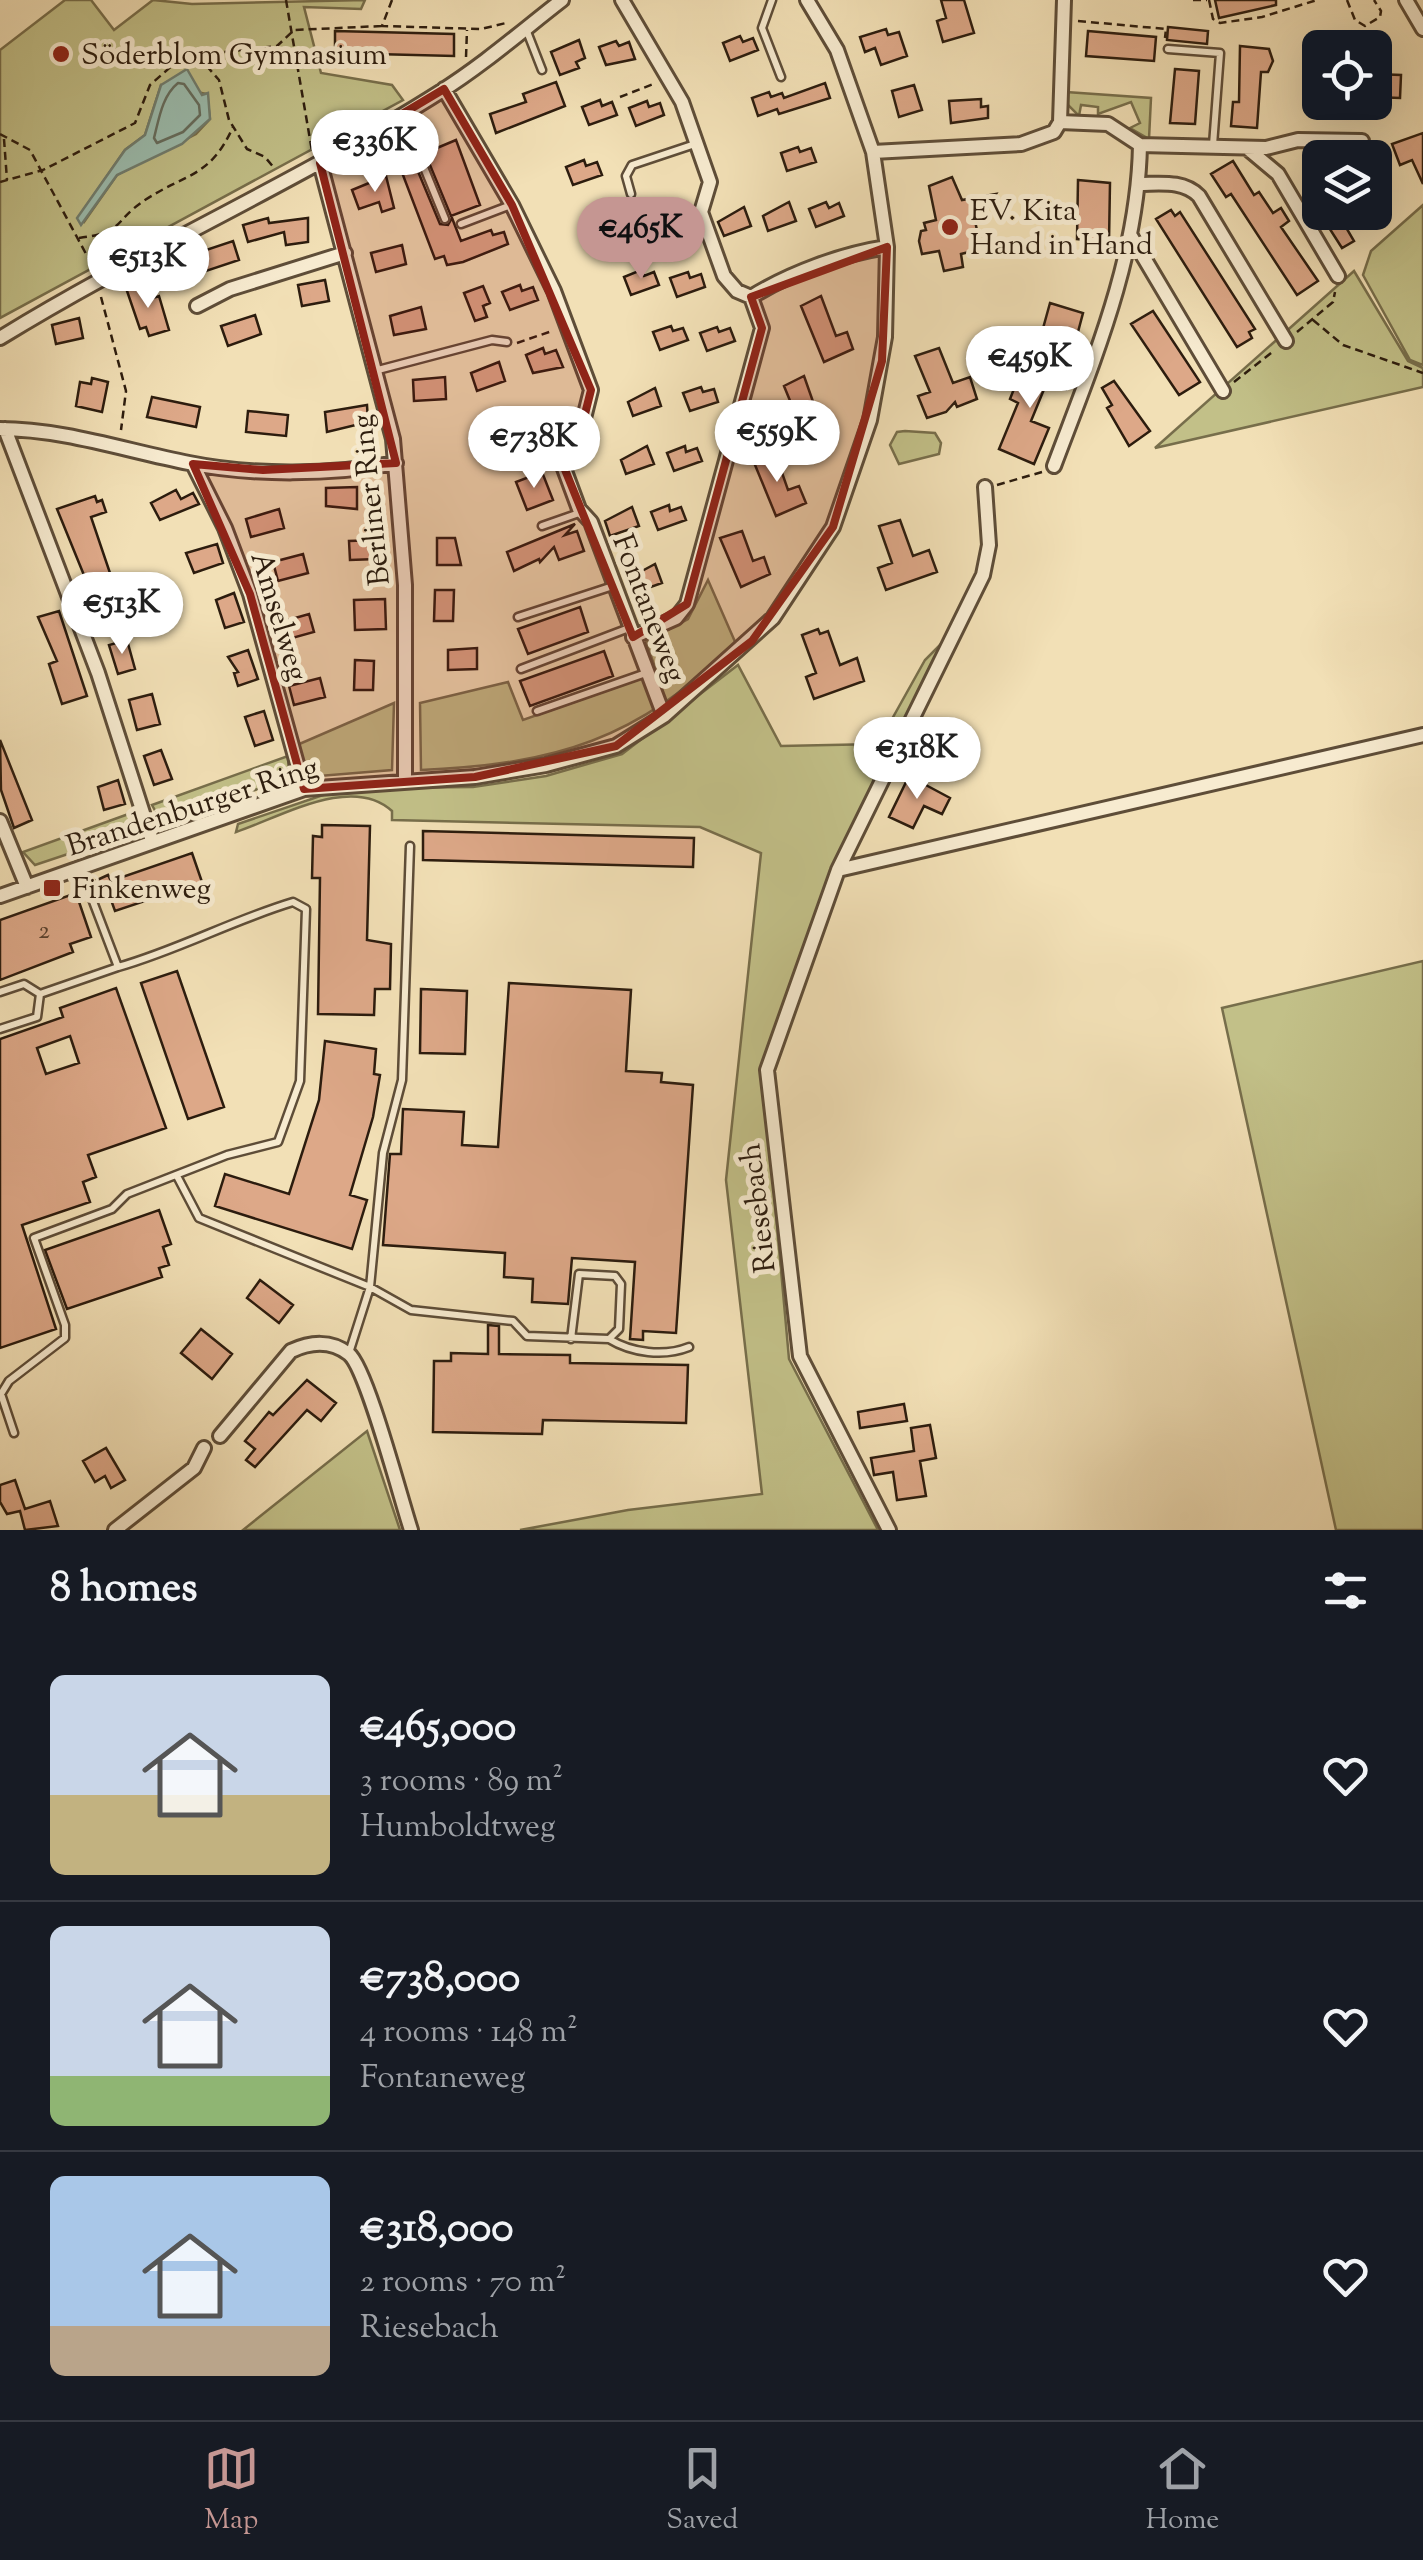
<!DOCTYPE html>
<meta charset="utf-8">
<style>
body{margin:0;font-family:"Sorts Mill Goudy",serif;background:#20242c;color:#f1f3f6;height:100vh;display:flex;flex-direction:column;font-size:38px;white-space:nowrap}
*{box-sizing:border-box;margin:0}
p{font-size:32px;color:#9ea1a6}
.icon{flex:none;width:55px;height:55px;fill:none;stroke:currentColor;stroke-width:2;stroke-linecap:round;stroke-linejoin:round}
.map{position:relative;height:1530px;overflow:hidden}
.sheet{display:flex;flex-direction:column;background:#171b24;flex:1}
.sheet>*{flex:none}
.fabs{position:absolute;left:1302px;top:30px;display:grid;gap:20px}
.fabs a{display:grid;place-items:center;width:90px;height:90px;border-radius:15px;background:#171b24;box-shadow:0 10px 40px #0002;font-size:50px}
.price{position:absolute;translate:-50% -85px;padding:0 22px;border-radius:35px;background:#fff;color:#222;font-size:32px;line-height:65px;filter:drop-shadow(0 2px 5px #0008)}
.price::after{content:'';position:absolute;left:50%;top:60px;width:30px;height:22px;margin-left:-15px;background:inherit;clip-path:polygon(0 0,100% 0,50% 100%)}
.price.current{background:#c59692;color:#111}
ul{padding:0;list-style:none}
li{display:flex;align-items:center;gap:30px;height:250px;padding:0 50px}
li+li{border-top:2px solid #363941}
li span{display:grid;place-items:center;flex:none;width:280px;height:200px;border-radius:15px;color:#555}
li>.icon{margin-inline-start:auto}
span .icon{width:120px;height:120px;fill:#fffc;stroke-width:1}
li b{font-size:42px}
h2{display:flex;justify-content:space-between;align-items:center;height:120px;padding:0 50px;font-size:42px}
.dock{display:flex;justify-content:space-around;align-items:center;height:140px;border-top:2px solid #363941;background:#171b24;font-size:28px;color:#9ea1a6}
.dock a{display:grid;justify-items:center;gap:5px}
.dock .current{color:#c59692}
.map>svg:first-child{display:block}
.green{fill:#c2c088;stroke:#776e4b;stroke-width:2.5;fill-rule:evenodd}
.water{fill:#9bbdaf;stroke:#6f7d6f;stroke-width:2.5}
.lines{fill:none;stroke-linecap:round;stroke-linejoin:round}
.shore{stroke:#646c5e;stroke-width:2.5}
.building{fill:#dda888;stroke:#2c1c0e;stroke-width:2.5;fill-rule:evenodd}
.lane-casing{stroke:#5e4d38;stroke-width:11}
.street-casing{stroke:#5e4d38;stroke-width:18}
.path{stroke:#2c1c0e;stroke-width:2.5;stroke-dasharray:8 5;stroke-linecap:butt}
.lane{stroke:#f7ebd0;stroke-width:6}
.street{stroke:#f7ebd0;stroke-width:12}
.marked{fill:#8f2418;fill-opacity:0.2;stroke:#8f2418;stroke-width:8;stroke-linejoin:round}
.poi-dot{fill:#8f2418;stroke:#f7ebd0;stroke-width:4}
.labels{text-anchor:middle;stroke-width:10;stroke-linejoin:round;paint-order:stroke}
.number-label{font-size:25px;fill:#583f2c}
.poi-label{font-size:30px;fill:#2c1c0e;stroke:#f7ebd0;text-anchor:start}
.street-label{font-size:30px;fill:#2c1c0e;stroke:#f7ebd0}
</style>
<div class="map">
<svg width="1423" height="1530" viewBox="0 0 1423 1530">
<rect width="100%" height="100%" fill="#f2e0b6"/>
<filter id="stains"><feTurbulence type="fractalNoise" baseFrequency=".002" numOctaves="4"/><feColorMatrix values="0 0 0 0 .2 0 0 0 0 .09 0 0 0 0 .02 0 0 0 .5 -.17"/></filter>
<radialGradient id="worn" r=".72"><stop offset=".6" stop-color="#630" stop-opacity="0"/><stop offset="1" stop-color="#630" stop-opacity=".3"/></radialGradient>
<!-- green -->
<path class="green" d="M65 0H91L114 30 153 0 192 4 365 0 361 9 304 7 321 73 392 85 403 100 0 318V50ZM161 85 207 94 210 119 196 134 117 175 84 222 78 218 125 150 145 135Z
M1066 92 1151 98 1149 139 1130 128 1140 123 1131 102 1098 114V107L1081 105 1079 116 1068 105Z
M1423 205V365L1410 360 1363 275 1371 251Z
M1354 271 1408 361 1423 368V387L1155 448Z
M905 431 935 433 941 443 939 454 899 464 890 445 897 432Z
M708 580 736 644C635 740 558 764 421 770L420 703 508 682 523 720 657 673 646 642 688 619Z
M943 642 840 857 763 1069 789 1359 878 1530H520L628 1510 762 1494 726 1180 761 853 700 827 392 820V811C352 774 281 817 236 832L238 824 326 794 377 788 473 787 546 776 622 754 738 665 781 746 878 744 925 660Z
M394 703 392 770 307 777 297 745Z
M288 756 289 778 173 819 158 816 152 805Z
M134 812 136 825 131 833 35 865 23 852Z
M1423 961V1530H1336L1222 1008Z
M367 1431 400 1530H243Z"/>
<!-- water -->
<path class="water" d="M187 69 202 95 208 93 210 119 182 144 117 175 81 225 77 218 125 150 145 135 161 85Z"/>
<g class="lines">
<!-- shore -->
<path class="shore" d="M178 83 184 84 199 105 200 115 183 132 157 143 154 138C159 119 162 96 178 83Z"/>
</g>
<!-- building -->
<path class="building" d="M941 0H964L974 33 943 42 937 21 946 18Z
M1215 0H1276V5L1219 18Z
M1168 27 1208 31 1207 44 1167 40Z
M886 29 888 35 899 32 907 56 881 65 875 48 865 52 860 37Z
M335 31 454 34V56L335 53Z
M1088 31 1156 37 1154 61 1086 56Z
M740 36 743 42 753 38 758 50 730 61 723 43Z
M579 40 585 58 576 62 579 68 560 75 551 52Z
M616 41 619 46 629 42 635 59 606 65 599 47Z
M1240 46 1269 49 1273 61 1268 72H1261L1257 128 1231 126 1233 102H1239Z
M1175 69 1199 71 1195 124 1170 123Z
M1375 74 1401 75 1400 98 1375 97Z
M556 82 565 106 496 133 490 114 526 102 523 94Z
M825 83 830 98 779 114 777 109 758 116 752 98 769 92 771 97 782 93 784 98Z
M914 85 922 110 899 117 892 91Z
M981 99V107L988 106V118L951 123 949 101Z
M600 100 602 106 612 102 617 115 589 125 582 107Z
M647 101 649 107 660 103 664 115 636 126 629 108Z
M1423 133V184L1412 160 1400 165 1392 144Z
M456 140 480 205 451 216 425 153Z
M798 147 800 152 811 148 816 162 787 171 781 153Z
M412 157 440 224 448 225 452 218 461 241 491 230 493 235 504 232 508 244 463 262 447 265 444 256 435 259 398 162Z
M584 160 586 166 597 162 602 175 573 185 566 167Z
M1233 161 1254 195 1259 192 1273 213 1281 208 1289 221 1281 227 1318 281 1297 295 1231 194 1226 197 1211 174Z
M386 176 394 208 382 212 379 202 359 209 352 190Z
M952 177 962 200 996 194 984 213 985 219 975 221 981 249 961 254 963 267 944 271 939 251 922 254 919 241 921 231 926 230 924 223 936 220 929 186Z
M1078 180 1110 183 1109 242 1077 239Z
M789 202 796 221 768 231 763 216Z
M826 202 829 208 839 203 844 216 816 227 809 209Z
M744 207 751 226 724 236 718 222Z
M1171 210 1175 216 1180 212 1255 329 1249 332 1252 338 1237 347 1156 219Z
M658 211 660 216 670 213 675 225 647 235 644 229 602 240 595 222 612 215 614 221 625 217 627 222Z
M1319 212H1365L1344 224 1354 241 1342 248Z
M268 218 269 223 308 218V242L286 245 284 232 248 242 243 225Z
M233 241 239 260 206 271 200 252Z
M402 245 406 264 376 272 371 253Z
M641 270 644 276 654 272 659 285 631 295 624 277Z
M688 272 690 278 701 274 705 287 677 297 670 278Z
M325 280 329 301 302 306 298 285Z
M142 283 147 300 159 296 169 330 149 336 146 327 140 329 126 288Z
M520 285 522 291 533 287 538 300 510 310 502 292Z
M483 286 490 303 483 306 487 317 475 321 464 293Z
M821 296 836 336 847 332 853 349 824 362 801 306Z
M1050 303 1083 313 1074 347 1046 339 1047 333 1042 332Z
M421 307 426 329 394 335 390 316Z
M1153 311 1200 382 1179 395 1131 324Z
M255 315 261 334 228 346 221 326Z
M79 318 83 338 56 344 52 325Z
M671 326 673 331 683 328 688 340 660 350 653 332Z
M717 327 719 332 730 328 735 341 707 351 700 333Z
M543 348 545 354 556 350 563 367 533 373 526 355Z
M939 348 953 383 970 377 977 399 957 407 955 402 946 412 927 418 918 396 930 392 915 356Z
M1026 359 1071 377 1066 389 1047 382 1031 421 1049 428 1034 464 999 449 1018 403 1010 399Z
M499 362 505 381 477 391 471 373Z
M804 376 818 416 830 412 836 429 807 442 784 386Z
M445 377 446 399 414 401 413 380Z
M92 378 108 382 102 412 76 406 80 382 91 384Z
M1114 381 1150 431 1129 446 1107 408 1112 405 1102 388Z
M701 387 703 392 714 389 718 402 690 411 683 393Z
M655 388 661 406 633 416 628 402Z
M152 397 200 407 196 427 147 417Z
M367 405 368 422 327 432 325 412Z
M248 411 288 415 286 436 246 432Z
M520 413 530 439 514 445 512 439 501 443 494 422Z
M647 446 654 464 626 474 621 460Z
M685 446 686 452 697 448 702 461 674 471 667 453Z
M774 450 788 490 799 486 806 503 776 516 753 460Z
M542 472 553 500 527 510 516 482Z
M357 487V509L326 506V488Z
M176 490 181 499 193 493 199 504 160 520 151 503Z
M95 496 97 502 102 500 106 512 91 517 112 579 116 578 123 596 97 607 57 509Z
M669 505 670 511 681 507 686 520 658 530 651 512Z
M632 507 639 526 610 536 605 521Z
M279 509 284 528 251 537 246 519Z
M900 520 913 556 929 550 937 572 886 590 878 568 892 563 879 526Z
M575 524 565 535 577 531 584 551 559 560 554 547 540 562 539 559 514 571 507 552Z
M742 531 753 561 764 557 770 574 741 587 720 538Z
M437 538H455L461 565H437Z
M377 540V559L350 560 349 541Z
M217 544 223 563 194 573 186 553Z
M303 554 308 573 278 581 273 562Z
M655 564 662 583 634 593 629 578Z
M435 590H454L453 621H434Z
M234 593 244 622 225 628 216 600Z
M385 599 386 629 355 630 354 600Z
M580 607 588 632 528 654 518 629Z
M59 611 87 696 62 704 49 664 57 661 38 617Z
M309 614 314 632 285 640 281 622Z
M818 629 820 634 828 631 840 665 857 658 864 681 814 699 806 677 816 673 802 635Z
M127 640 135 669 118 674 109 645Z
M477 648V669L448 670V650Z
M248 650 258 679 238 686 234 673 238 672 228 657Z
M604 651 613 676 530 706 520 681Z
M355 660 374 661 373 690H354Z
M320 678 325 697 294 705 289 686Z
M152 694 160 724 137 730 129 700Z
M264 711 273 740 255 746 245 717Z
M0 740 32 820 14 828 1 790Z
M935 741 969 756 962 772 928 757Z
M161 750 172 779 154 785 144 756Z
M909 776 950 798 942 814 924 806 913 828 889 817Z
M118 780 125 804 104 810 98 787Z
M322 825 370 826 367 940 391 944 390 989H375L374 1015 318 1014 320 878H312L313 836 322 837Z
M423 831 694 838 693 867 423 860Z
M192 853 202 882 115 911 110 897 103 899 97 880 108 875 111 881Z
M76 893 91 937 70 944 73 952 0 980V920Z
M177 971 224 1107 188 1119 141 983Z
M509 983 631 990 626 1071 662 1073 661 1082 693 1085 676 1333 643 1331V1340L630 1339 635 1262 572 1258 568 1304 532 1302 533 1279 504 1277 505 1253 383 1245 390 1154H401L403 1109 464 1112 462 1145 498 1147Z
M116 988 166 1128 88 1155 96 1177 83 1182 90 1202 22 1225 56 1329 0 1348V1039L63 1017 60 1008ZM70 1036 79 1063 46 1074 37 1048Z
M421 989 467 991 465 1054 420 1053Z
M325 1041 376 1049 374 1074 380 1075 373 1117 350 1195 367 1200 352 1249 215 1206 225 1174 289 1194 319 1100Z
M159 1210 171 1244 163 1247 169 1265 159 1268 162 1277 67 1309 45 1250Z
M260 1280 293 1305 279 1323 247 1298Z
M488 1325 499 1326V1354L570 1355V1363L688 1365 686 1423 543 1420 542 1434 433 1432 434 1361H451V1353L488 1354Z
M201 1329 232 1354 212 1379 181 1353Z
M307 1380 336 1403 321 1421 307 1410 255 1467 246 1460 255 1449 245 1441 269 1412 273 1415Z
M904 1404 907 1421 860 1428 858 1412Z
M930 1425 936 1458 920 1461 926 1496 897 1500 893 1472 874 1475 871 1458 914 1451 911 1428Z
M106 1448 125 1480 111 1488 105 1476 95 1482 83 1461Z
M15 1480 25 1509 50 1501 58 1526 25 1530 20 1511 7 1514 0 1502V1485Z"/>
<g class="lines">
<defs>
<path id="lane" d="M772 0 762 28 781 77
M526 29 542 70
M1168 49 1220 53 1213 145
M403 116 445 219
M631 194 626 176 632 165 695 144
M461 224 511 205
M378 370 492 340 507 342
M542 526 582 512
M518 617 613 586
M521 669 629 628
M537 711 646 673
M0 992 24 984 40 994 118 967
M0 1029 37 1017 40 994
M177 1176 199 1218 370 1287 411 1310 513 1321 527 1336 609 1339 619 1329 621 1284 615 1276 579 1274 571 1339
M609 1339C632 1353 664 1357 689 1347
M349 1353 370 1287 383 1153 402 1080 410 846
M14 1433 1 1394 9 1381 65 1338V1325L34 1238 112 1209 127 1194 227 1155 278 1142 300 1081 306 909 293 902C233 920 178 950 118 967L81 870"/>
<path id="street" d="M622 0 682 102 710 182 701 212 724 276 737 291 751 297 762 328 687 604 676 618 633 637
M1406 0 1423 29
M444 89 512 205 554 291 591 390 583 422 559 455 579 509 591 522 664 716
M1140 145 1266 148 1298 140 1362 141
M1247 148 1278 174 1338 276
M873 152 1021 144 1054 132 1060 122 1064 0
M320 163 393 439 405 585V781
M1139 184C1160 184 1183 180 1199 196L1286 341
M1131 236 1223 391
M751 297C790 273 841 254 887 247
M197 306 230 289 345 253
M0 338C143 250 298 182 440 92 483 65 522 31 562 0
M0 429C63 429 127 451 189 463 253 476 332 475 396 463
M5 429 98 673 152 841
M193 464 225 528 250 594 304 789
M1054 466C1093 362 1138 258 1140 145L1108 124 1060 122
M0 821 27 887
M838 870 1423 735
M0 896 304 789 475 777 546 765 616 746 664 716 773 618 833 527 870 420 885 337 887 247 873 152 837 50 807 0
M220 1436 291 1351C310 1342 331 1340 349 1354 367 1369 401 1500 411 1530
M115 1530 194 1468 204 1448
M889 1530 800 1356 767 1070 838 870 983 575 989 545 985 487"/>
</defs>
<!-- lane casing -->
<use href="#lane" class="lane-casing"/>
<!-- street casing -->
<use href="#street" class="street-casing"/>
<!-- path -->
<path class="path" d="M286 0 312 151
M392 0 382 26 481 29 506 23
M1193 0H1207
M1209 0 1213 19 1220 23 1262 17 1317 0
M1347 0 1355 20 1365 26 1380 17 1381 11 1374 0
M1078 21 1166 29 1165 38
M198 56 219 80 229 120 247 149 265 157 275 169
M466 57 467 30
M620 97 656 83
M0 134 30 150 92 265
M4 139 7 180
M0 182 43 170 135 123 150 85 175 63 197 55 277 46 294 30 382 26
M79 238C126 232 112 222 145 200 186 173 210 178 233 127
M101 297 126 391 121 430
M1313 320 1343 345 1423 373
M1297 332 1333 302 1335 292
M517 343 552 331
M1234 382 1275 350
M997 485 1042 472"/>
<!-- lane -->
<use href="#lane" class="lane"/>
<!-- street -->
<use href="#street" class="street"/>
</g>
<!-- marked area -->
<path class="marked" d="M444 89 512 205 591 390 583 422 559 455 633 637 687 604 762 328 751 297 887 247 882 361 833 527 752 641 616 746 475 777 304 789 250 594 193 464 263 470 396 463 320 163Z"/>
<!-- markers -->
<g class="poi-dot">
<circle cx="61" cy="54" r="10"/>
<circle cx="950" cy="227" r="10"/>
<rect x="42" y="878" width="20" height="20" rx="5"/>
</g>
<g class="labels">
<!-- number labels -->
<g class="number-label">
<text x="44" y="938">2</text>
</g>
<!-- poi labels -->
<g class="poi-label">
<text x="81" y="64">Söderblom Gymnasium</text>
<text x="970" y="220">EV. Kita<tspan x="970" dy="34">Hand in Hand</tspan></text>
<text x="72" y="898">Finkenweg</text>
</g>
<!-- street labels -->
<g class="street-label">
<text transform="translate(370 500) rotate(-96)" y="10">Berliner Ring</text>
<text transform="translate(650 608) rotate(69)" y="10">Fontaneweg</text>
<text transform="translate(280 616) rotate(73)" y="10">Amselweg</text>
<text transform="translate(192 806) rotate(-18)" y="10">Brandenburger Ring</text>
<text transform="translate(757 1208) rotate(-97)" y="10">Riesebach</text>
</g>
</g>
<rect width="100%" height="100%" filter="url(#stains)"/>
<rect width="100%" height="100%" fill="url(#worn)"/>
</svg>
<div class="fabs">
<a><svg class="icon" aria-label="locate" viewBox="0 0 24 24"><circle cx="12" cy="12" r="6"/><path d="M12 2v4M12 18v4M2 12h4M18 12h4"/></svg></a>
<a><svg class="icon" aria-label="layers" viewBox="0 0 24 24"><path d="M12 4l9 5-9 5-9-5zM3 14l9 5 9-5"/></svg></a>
</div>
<b class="price" style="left:375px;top:195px">€336K</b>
<b class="price current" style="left:641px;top:282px">€465K</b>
<b class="price" style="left:148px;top:311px">€513K</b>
<b class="price" style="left:1030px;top:411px">€459K</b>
<b class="price" style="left:777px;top:485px">€559K</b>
<b class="price" style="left:534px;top:491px">€738K</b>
<b class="price" style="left:122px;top:657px">€513K</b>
<b class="price" style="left:917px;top:802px">€318K</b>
</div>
<section class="sheet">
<h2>8 homes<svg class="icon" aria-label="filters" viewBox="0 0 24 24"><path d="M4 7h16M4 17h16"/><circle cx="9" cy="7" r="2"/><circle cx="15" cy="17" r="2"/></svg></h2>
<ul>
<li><span style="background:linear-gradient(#c9d6e8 60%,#c2b280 0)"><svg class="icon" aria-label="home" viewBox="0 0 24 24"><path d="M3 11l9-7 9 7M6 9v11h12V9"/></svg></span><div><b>€465,000</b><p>3 rooms · 89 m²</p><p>Humboldtweg</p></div><svg class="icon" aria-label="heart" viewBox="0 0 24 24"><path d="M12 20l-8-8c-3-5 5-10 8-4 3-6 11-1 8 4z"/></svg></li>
<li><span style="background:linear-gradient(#c9d6e8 75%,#8fb573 0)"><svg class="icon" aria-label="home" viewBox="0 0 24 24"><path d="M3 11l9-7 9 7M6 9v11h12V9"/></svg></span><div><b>€738,000</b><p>4 rooms · 148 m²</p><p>Fontaneweg</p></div><svg class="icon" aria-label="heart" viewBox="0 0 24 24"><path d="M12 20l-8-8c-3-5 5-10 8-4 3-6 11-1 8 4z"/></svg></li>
<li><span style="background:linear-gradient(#a9c7e8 75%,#b9a48a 0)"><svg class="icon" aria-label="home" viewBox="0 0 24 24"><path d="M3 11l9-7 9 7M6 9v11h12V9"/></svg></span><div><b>€318,000</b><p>2 rooms · 70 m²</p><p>Riesebach</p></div><svg class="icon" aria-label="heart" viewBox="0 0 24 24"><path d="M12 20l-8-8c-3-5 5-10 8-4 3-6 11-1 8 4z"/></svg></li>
</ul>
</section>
<nav class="dock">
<a class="current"><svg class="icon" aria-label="map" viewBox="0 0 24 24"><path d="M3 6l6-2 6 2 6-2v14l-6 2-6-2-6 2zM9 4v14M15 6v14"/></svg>Map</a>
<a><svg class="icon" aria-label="saved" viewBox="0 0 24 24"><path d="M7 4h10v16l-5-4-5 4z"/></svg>Saved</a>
<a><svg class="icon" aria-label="home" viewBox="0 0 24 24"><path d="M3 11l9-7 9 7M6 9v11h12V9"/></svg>Home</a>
</nav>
